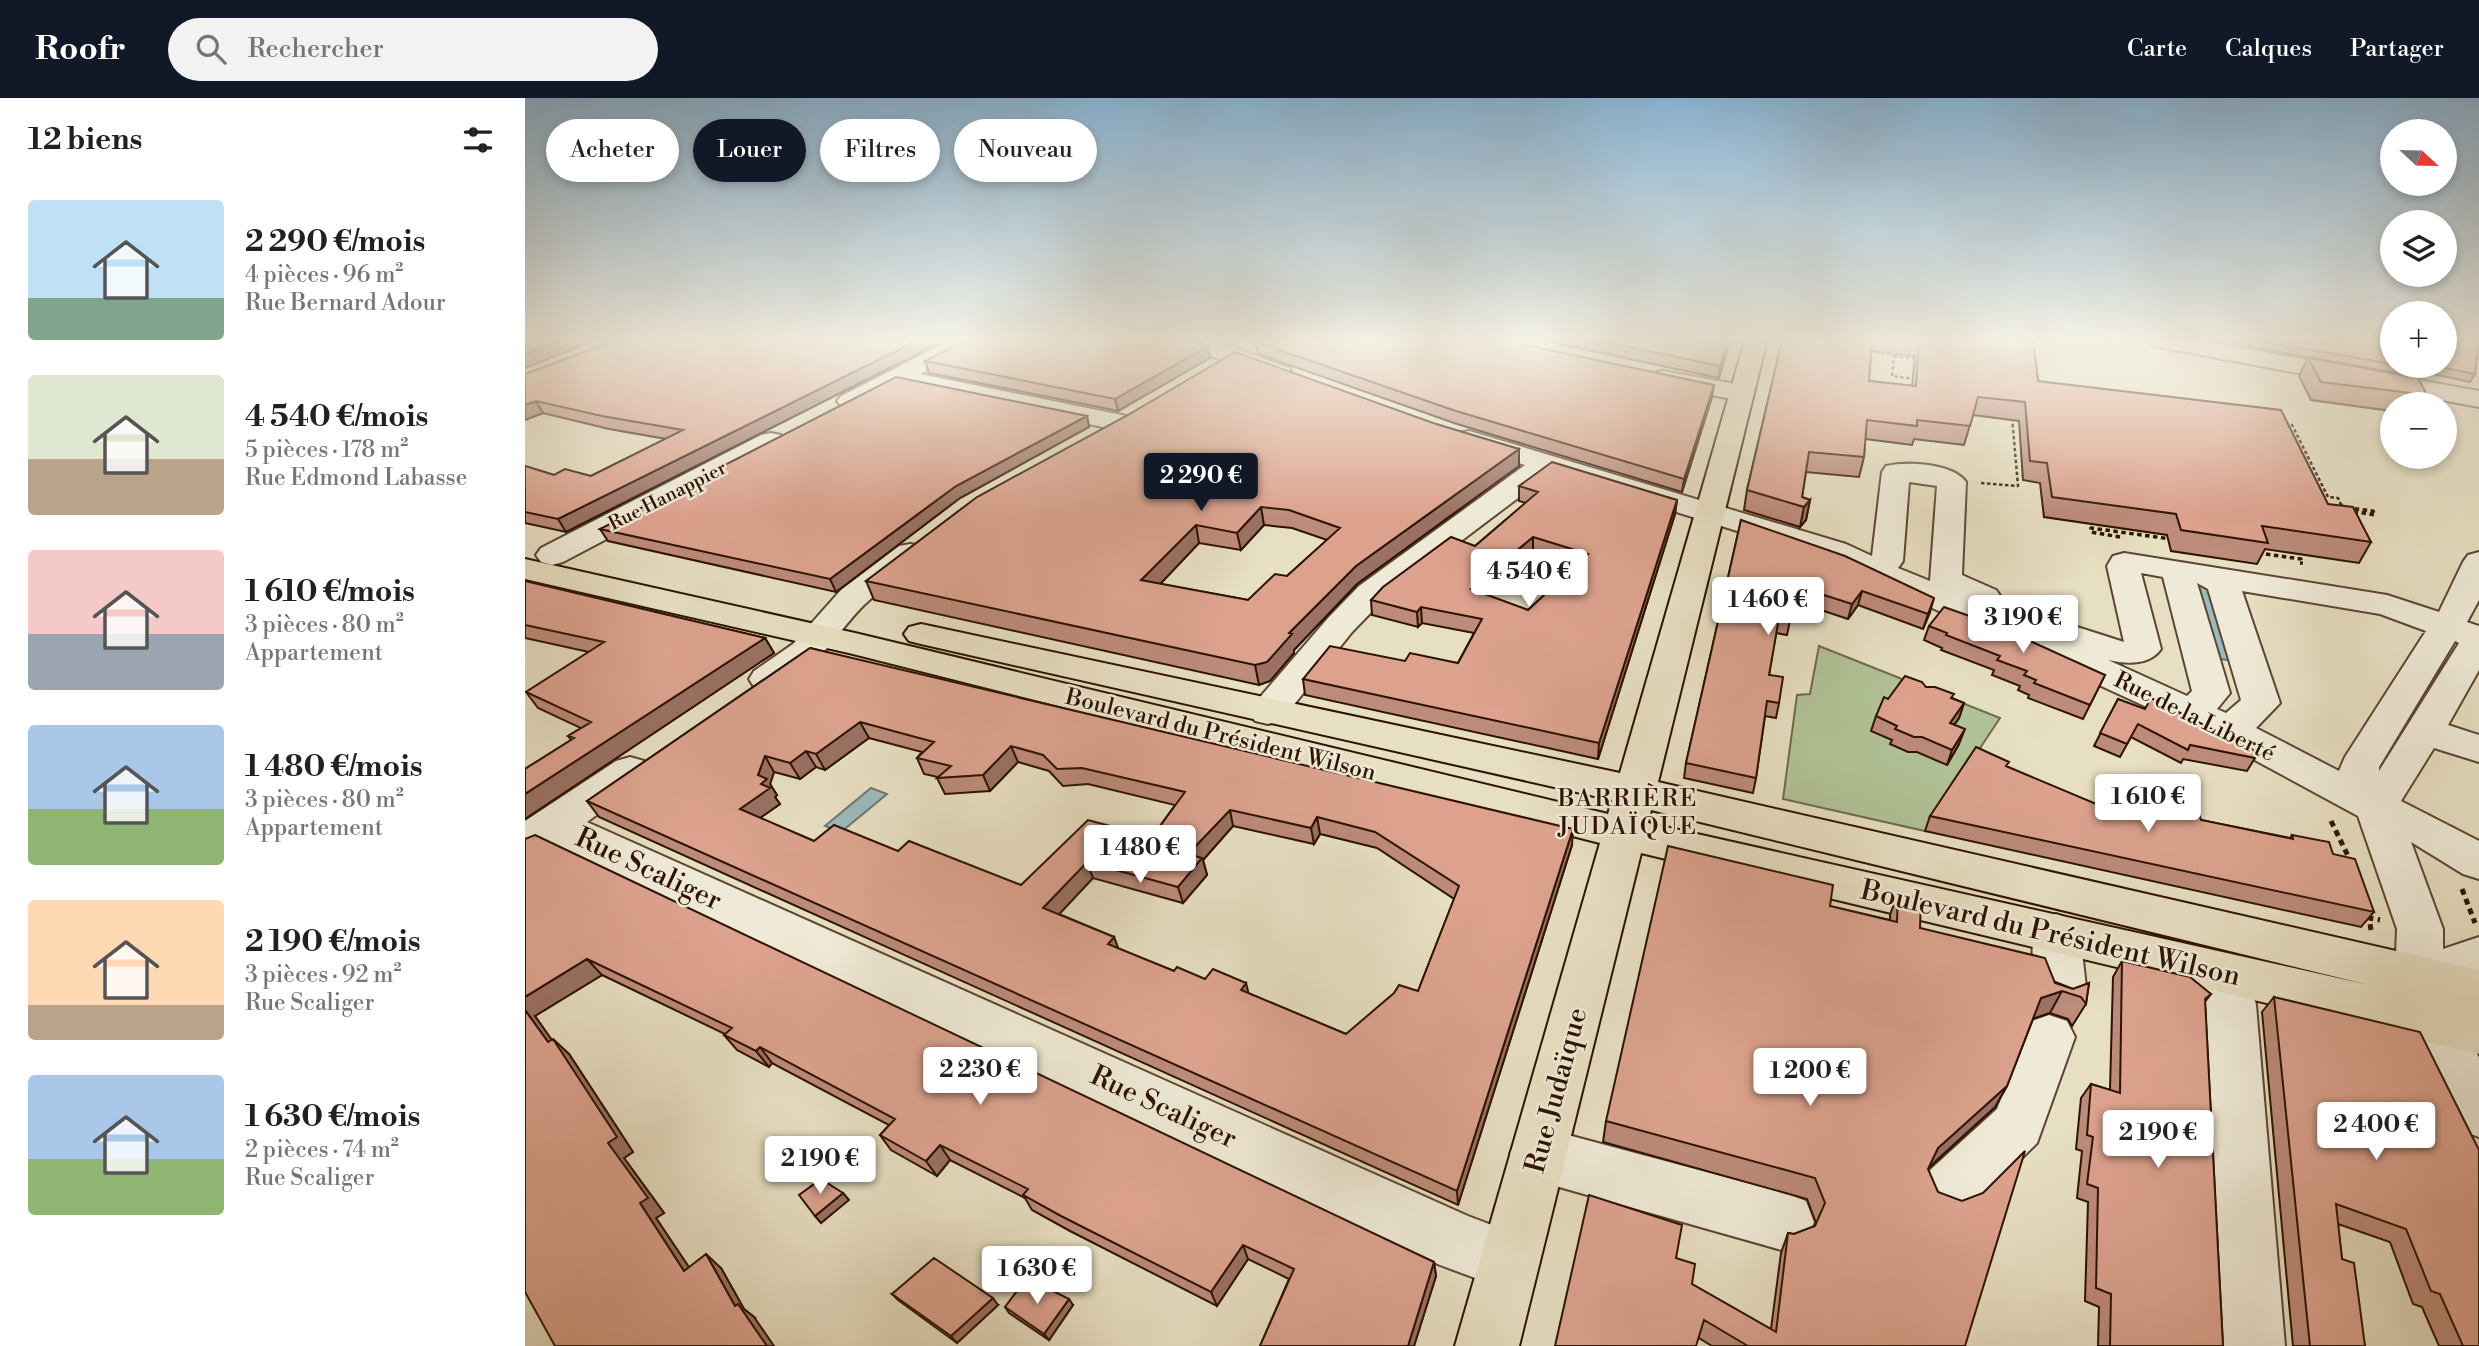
<!DOCTYPE html>
<html lang="fr">
<meta charset="utf-8">
<style>
body{margin:0;font-family:"Libre Bodoni",serif;background:#f2f2f2;color:#202124;height:100vh;display:flex;flex-direction:column;font-size:26px;white-space:nowrap}
*{box-sizing:border-box;margin:0}
p{font-size:23px;color:#757577}
.icon{flex:none;width:38px;height:38px;fill:none;stroke:currentColor;stroke-width:2;stroke-linecap:round;stroke-linejoin:round}
.map{position:relative;flex:1;overflow:hidden}
.drawer{display:flex;flex-direction:column;background:#fff;width:525px}
.drawer>*{flex:none}
.guide{position:absolute;left:21px;top:21px;width:665px;height:63px;display:flex;gap:14px}
.needle{width:46px;rotate:112deg}
.fabs{position:absolute;left:1855px;top:21px;display:grid;gap:14px}
.fabs a{display:grid;place-items:center;width:77px;height:77px;border-radius:50%;background:#fff;box-shadow:0 4px 10px #0003;font-size:35px}
.price{position:absolute;translate:-50% -60px;padding:0 16px;border-radius:7px;background:#fff;color:#222;font-size:23px;line-height:46px;filter:drop-shadow(0 2px 4px #0008)}
.price::after{content:'';position:absolute;left:50%;top:42px;width:21px;height:16px;margin-left:-10px;background:inherit;clip-path:polygon(0 0,100% 0,50% 100%)}
.price.current{background:#111827;color:#fff}
ul{padding:0;list-style:none}
li{display:flex;align-items:center;gap:21px;height:175px;padding:0 28px}
li span{display:grid;place-items:center;flex:none;width:196px;height:140px;border-radius:7px;color:#555}
li>.icon{margin-inline-start:auto}
span .icon{width:84px;height:84px;fill:#fffc;stroke-width:1}
li b{font-size:30px}
h2{display:flex;justify-content:space-between;align-items:center;height:84px;padding:0 28px;font-size:30px}
.tag{padding:0 24px;border-radius:32px;background:#fff;box-shadow:0 4px 10px #0003;font-size:24px;line-height:63px}
.tag.current{background:#111827;color:#fff}
header{display:flex;align-items:center;gap:42px;box-sizing:border-box;height:98px;padding:0 35px;background:#111827;color:#fff}
header strong{font-size:33px}
nav{display:flex;gap:38px;margin-inline-start:auto;font-size:24px}
.search{width:490px;height:63px;background:#f2f2f2;display:flex;align-items:center;gap:18px;box-sizing:border-box;padding:0 24px;border-radius:38px;color:#757577;font-size:26px}
main{display:flex;flex:1;min-height:0}
.map>svg:first-child{display:block}
.green{fill:#b1c397;stroke:#6f6a4c;stroke-width:2}
.water{fill:#9bbabe;stroke:#6f7773;stroke-width:2}
.lines{fill:none;stroke-linecap:round;stroke-linejoin:round}
.minor-casing{stroke:#5c4532;stroke-width:4}
.major-casing{stroke:#2d1202;stroke-width:4}
.path-far2{stroke:#2d1202;stroke-width:2.5;stroke-dasharray:3.5 2.5;stroke-linecap:butt}
.path-far1{stroke:#2d1202;stroke-width:3.5;stroke-dasharray:4.5 3.5;stroke-linecap:butt}
.path{stroke:#2d1202;stroke-width:5;stroke-dasharray:6 4.5;stroke-linecap:butt}
.minor{fill:#efead7;fill-rule:evenodd}
.major{fill:#e7dfc2;fill-rule:evenodd}
.wall{fill:#bd8b7a;stroke:#2d1202;stroke-width:2;fill-rule:evenodd}
.shaded-wall{fill:#9a7163;stroke:#2d1202;stroke-width:2}
.building{fill:#dca28e;stroke:#2d1202;stroke-width:2;fill-rule:evenodd}
.labels{text-anchor:middle;stroke-width:5;stroke-linejoin:round;paint-order:stroke}
.far-street-label{font-size:19px;fill:#2d1202;stroke:#efead7}
.street-label{font-size:23px;fill:#2d1202;stroke:#efead7}
.neighbourhood-label{font-size:24px;letter-spacing:2px;fill:#2d1202;stroke:#efead7}
.near-street-label{font-size:28px;fill:#2d1202;stroke:#efead7}
</style>
<header>
<strong>Roofr</strong>
<div class="search"><svg class="icon" aria-label="search" viewBox="0 0 24 24"><circle cx="10" cy="10" r="6"/><path d="M15 15l6 6"/></svg>Rechercher</div>
<nav><a>Carte</a><a>Calques</a><a>Partager</a></nav>
</header>
<main>
<section class="drawer">
<h2>12 biens<svg class="icon" aria-label="filters" viewBox="0 0 24 24"><path d="M4 7h16M4 17h16"/><circle cx="9" cy="7" r="2"/><circle cx="15" cy="17" r="2"/></svg></h2>
<ul>
<li><span style="background:linear-gradient(#bfe0f5 70%,#7fa58c 0)"><svg class="icon" aria-label="home" viewBox="0 0 24 24"><path d="M3 11l9-7 9 7M6 9v11h12V9"/></svg></span><div><b>2 290 €/mois</b><p>4 pièces · 96 m²</p><p>Rue Bernard Adour</p></div></li>
<li><span style="background:linear-gradient(#dfe7d0 60%,#b9a48a 0)"><svg class="icon" aria-label="home" viewBox="0 0 24 24"><path d="M3 11l9-7 9 7M6 9v11h12V9"/></svg></span><div><b>4 540 €/mois</b><p>5 pièces · 178 m²</p><p>Rue Edmond Labasse</p></div></li>
<li><span style="background:linear-gradient(#f6c9c9 60%,#9aa5b1 0)"><svg class="icon" aria-label="home" viewBox="0 0 24 24"><path d="M3 11l9-7 9 7M6 9v11h12V9"/></svg></span><div><b>1 610 €/mois</b><p>3 pièces · 80 m²</p><p>Appartement</p></div></li>
<li><span style="background:linear-gradient(#a9c7e8 60%,#8fb573 0)"><svg class="icon" aria-label="home" viewBox="0 0 24 24"><path d="M3 11l9-7 9 7M6 9v11h12V9"/></svg></span><div><b>1 480 €/mois</b><p>3 pièces · 80 m²</p><p>Appartement</p></div></li>
<li><span style="background:linear-gradient(#ffd9b3 75%,#b9a48a 0)"><svg class="icon" aria-label="home" viewBox="0 0 24 24"><path d="M3 11l9-7 9 7M6 9v11h12V9"/></svg></span><div><b>2 190 €/mois</b><p>3 pièces · 92 m²</p><p>Rue Scaliger</p></div></li>
<li><span style="background:linear-gradient(#a9c7e8 60%,#8fb573 0)"><svg class="icon" aria-label="home" viewBox="0 0 24 24"><path d="M3 11l9-7 9 7M6 9v11h12V9"/></svg></span><div><b>1 630 €/mois</b><p>2 pièces · 74 m²</p><p>Rue Scaliger</p></div></li>
</ul>
</section>
<div class="map">
<svg width="1954" height="1248" viewBox="0 0 1954 1248">
<rect width="100%" height="100%" fill="#e7dfc2"/>
<filter id="stains"><feTurbulence type="fractalNoise" baseFrequency=".00286" numOctaves="4"/><feColorMatrix values="0 0 0 0 .2 0 0 0 0 .09 0 0 0 0 .02 0 0 0 .5 -.17"/></filter>
<radialGradient id="worn" r=".72"><stop offset=".6" stop-color="#630" stop-opacity="0"/><stop offset="1" stop-color="#630" stop-opacity=".3"/></radialGradient>
<!-- green -->
<path class="green" d="M1294 548 1475 620 1400 733 1258 701 1272 597 1285 596Z"/>
<!-- water -->
<path class="water" d="M1667 480 1683 482 1708 563 1690 560Z
M346 690 362 696 316 734 300 728Z"/>
<g class="lines">
<defs>
<path id="minor" d="M426 242H455L452 247 395 276 597 317 606 319 610 325 606 331 597 333 375 287 334 308 325 311 316 308 312 303 316 298Z
M654 242H687L764 270 767 275 764 280 755 282 746 280 657 247Z
M1623 242H1672L1954 293V309L1634 249 1626 247Z
M1138 273 1216 287 1225 290 1229 295 1225 300 1216 303 1129 285 1126 280 1129 275Z
M944 333 1321 446 1347 458 1357 374 1361 368C1381 363 1428 365 1441 384L1437 477 1471 492 1476 499 1471 506 1461 508 1536 542 1540 533 1552 529 1599 544 1582 468 1588 458 1599 455 1862 497 1914 514 1938 464 1943 457 1954 454V502L1942 524 1954 528V572L1923 627 1954 637V664L1909 650 1876 703 1954 743V781L1938 776 1886 744 1918 831V851L1954 839V879L1923 890 1954 960V1039L1935 1032 1900 958 1870 880 1872 831 1833 718 1691 641 1299 460 1026 375 858 502 827 534 756 623 743 626 730 623 724 614 730 605 803 520 834 488 1000 367 934 347 931 341 934 335ZM1384 384 1412 388 1405 483 1373 470 1378 463ZM1616 475 1638 479 1667 593 1662 598 1583 562C1601 566 1624 568 1636 551ZM1672 485 1683 491 1716 602 1701 615 1692 611 1705 595ZM1717 493 1855 516 1901 533 1820 659 1814 673 1731 630 1755 605ZM1930 543 1934 545 1854 673V669Z
M246 335 256 337 260 343 256 349 38 464 27 467 16 464 11 457 16 450 236 337Z
M385 446 396 448 401 455 396 462C378 476 357 490 340 506 311 533 276 601 229 589L224 581 229 573 268 546 316 492 374 448Z
M105 659 119 663 125 673 119 683 62 724 943 1118 1006 1142 1015 1163 1006 1184 985 1193 915 1167 30 746 15 756 0 761V723L91 663Z
M1531 816 1548 822 1555 835 1561 889 1553 904 1536 910 1519 904C1507 881 1503 844 1514 822Z
M1700 855 1717 861 1724 875 1731 907 1760 1248H1696L1681 907 1676 875 1683 861Z
M1524 917 1542 923 1550 939 1512 1045 1444 1113 1424 1121 1404 1113 1395 1093 1404 1073 1472 1011 1506 923Z
M1013 1029 1260 1095 1281 1103 1289 1124 1281 1145 1260 1153 1013 1083 993 1075 985 1056 993 1037Z"/>
<path id="major" d="M1220 242H1242L1133 684 1954 872V956L1116 755 994 1248H930L1075 745 328 556 0 481V461L330 535 1083 716 1087 702 396 546 384 543 379 536 384 529 396 526 1095 675ZM1126 712 1844 887 1123 725Z"/>
</defs>
<!-- minor casing -->
<use href="#minor" class="minor-casing"/>
<!-- major casing -->
<use href="#major" class="major-casing"/>
<!-- path-far2 -->
<path class="path-far2" d="M1356 254 1369 258 1367 278 1391 281
M1369 258 1396 261
M1760 326 1767 327 1803 399 1813 400 1816 407
M1456 385 1493 388 1487 319"/>
<!-- path-far1 -->
<path class="path-far1" d="M1816 406 1817 409 1848 413 1850 417 1826 413
M1595 439 1566 434V430L1646 441
M1733 455 1776 461 1778 465H1775"/>
<!-- path -->
<path class="path" d="M1806 723 1825 762
M1937 791 1950 825
M1846 832 1844 820 1855 822"/>
<!-- minor -->
<use href="#minor" class="minor"/>
<!-- major -->
<use href="#major" class="major"/>
</g>
<!-- wall -->
<path class="wall" d="M420 242 41 434 0 425V368L29 377 66 378 141 341 84 331 18 315 0 322V276Z
M695 242H718L708 246Z
M730 242H977L1187 299 1157 394 932 326 733 256 731 244 732 243Z
M1015 242H1205L1194 280Z
M1257 242H1508L1513 283 1803 406 1846 444 1834 465 1740 451 1732 466 1646 453 1642 437 1519 419 1515 385 1498 382 1494 323 1448 317 1439 347 1389 341 1387 347 1340 341 1339 359 1334 379 1281 374 1277 399 1285 402 1281 422 1275 429 1219 412 1222 392ZM1346 253 1390 258 1387 288 1344 283Z
M1687 242H1867V268H1920L1950 276 1945 284 1874 269 1871 275Z
M685 260 593 313 404 275 400 263Z
M1783 260 1902 297 1897 306H1867V313L1786 302 1774 278Z
M562 318 564 329 435 400 311 494 83 443 75 431Z
M911 326 994 351V368L832 486 769 552V555L745 583 734 587 349 502 341 483ZM739 427 767 430 802 442 762 478 723 502 635 486 674 445 716 452Z
M994 388 1152 402 1150 416 1073 661 780 597 778 581 880 563 933 565 949 535 897 525 893 529 847 517 846 502 950 448 1001 405 994 403ZM1008 454 1051 468 1003 512 959 496Z
M1216 422 1405 514 1398 531 1333 507 1323 521 1269 503 1262 537 1251 535 1244 577 1254 605 1251 620 1240 618 1231 680 1228 695 1159 680 1161 665Z
M0 483 240 540 249 555 0 721V671L46 642 43 638 56 630 13 610 1 594 64 554 0 540Z
M1404 528 1580 577 1558 621 1503 600 1504 597 1493 592 1495 588 1467 577 1469 572 1416 552 1417 550 1399 542Z
M285 550 1047 747 933 1107 74 719 62 703ZM344 640 397 654 392 660 399 676 413 679 412 680 420 696 465 693 493 664 524 673 538 688 563 686 650 707 627 739 496 787 373 753 289 743 235 720 255 706 250 699 252 697 245 686 249 674 275 681 291 669 300 672ZM708 728 789 746 795 736 852 750 929 801 893 893 821 936 723 895 680 881 649 873 593 851 589 839 534 816 568 780 658 805 682 777 678 762Z
M1401 589 1439 605 1434 620 1429 627 1434 646 1422 667 1392 654H1383L1365 646 1367 642 1346 633 1351 618 1363 601Z
M1593 601 1730 660 1722 673 1658 661 1656 665 1606 639 1595 659 1569 648Z
M1482 669 1570 706 1578 689 1633 712 1635 708 1676 722 1765 740 1767 737 1808 756 1849 814 1836 829 1400 733 1405 718Z
M0 741 909 1164 911 1178 889 1248H735L764 1181 723 1161 692 1208 545 1133 507 1112 500 1100 425 1062 412 1078 366 1052 355 1037 364 1027 247 965 244 969 212 952 199 937 200 936 77 877 10 918 26 942 44 956 108 1054 99 1060 139 1115 131 1120 164 1170H196L219 1211 229 1219 0 1194Z
M1373 795 1395 830 1548 891 1564 885 1561 906 1547 928 1543 921 1525 915 1508 921 1482 988 1470 1009 1405 1069 1403 1071 1440 1248H1187L1174 1240 1151 1160 1167 1186 1246 1231 1256 1155 1263 1135 1269 1136 1290 1128 1291 1125 1282 1101 1078 1044 1081 1023 1305 808 1365 822V817Z
M1597 863 1686 896 1680 904 1698 1248H1573L1574 1209 1560 1203 1563 1104 1552 1100 1557 1053 1551 1051 1556 1000 1566 986 1585 992 1588 879Z
M1749 899 1954 1248H1914L1897 1209 1888 1206 1865 1144 1813 1126 1817 1161 1840 1248H1768L1737 914Z
M502 1192 548 1207 524 1242 484 1215 480 1209Z
M367 1196 473 1207 432 1245 373 1202Z"/>
<!-- shaded-wall -->
<path class="shaded-wall" d="M36 242H71L0 270V256Z
M393 242H420L41 434 33 421Z
M707 242H718L708 246Z
M1203 242H1205L1194 280 1195 268Z
M683 248 685 260 593 313 590 301Z
M1189 287 1187 299 1157 394 1159 381Z
M11 303 18 315 0 322V307Z
M562 318 564 329 435 400 311 494 305 481 431 388Z
M994 351V368L832 486 769 552V555L745 583 734 587 730 567 764 535 831 468Z
M1152 402 1150 416 1073 661 1074 645Z
M1285 402 1281 422 1275 429 1279 409Z
M736 409 739 427 716 452 712 435Z
M671 427 674 445 621 501 616 482Z
M1008 439V454L946 506V491Z
M1337 493 1333 507 1323 521 1327 506Z
M1409 500 1405 514 1398 531 1403 516Z
M896 509 897 525 893 529 892 514Z
M240 540 249 555 0 721V696Z
M1439 605 1434 620 1420 640 1425 625Z
M335 624 344 640 300 672 291 656Z
M1440 631 1434 646 1422 667 1427 652Z
M486 648 493 664 465 693 458 677Z
M281 653 291 669 275 681 265 665Z
M240 658 249 674 245 686 252 697 250 699 255 706 225 727 215 711 233 677Z
M705 712 708 728 678 762 682 777 658 805 653 789 663 756Z
M792 719 795 736 789 746 786 730Z
M1048 731 1047 747 933 1107 932 1093Z
M562 764 568 780 525 826 518 810Z
M589 839 595 855 583 846Z
M62 861 77 877 10 918 39 959 23 944 0 912V899Z
M721 885 725 901 716 892Z
M1537 893 1525 915 1504 922 1516 900Z
M28 941 44 956 108 1054 99 1060 139 1115 131 1120 176 1187 159 1173 115 1105Z
M235 949 247 965 244 969 231 953Z
M1482 988 1470 1009 1402 1071 1413 1050Z
M415 1047 425 1062 412 1078 401 1063Z
M318 1095 324 1102 296 1125 290 1118Z
M718 1147 723 1161 692 1208 686 1194Z
M181 1156 196 1170 219 1211 229 1219 249 1248H242L210 1208Z
M909 1164 911 1178 889 1248H883Z
M468 1200 473 1207 432 1245 426 1238Z
M544 1201 548 1207 524 1242 519 1236Z"/>
<!-- building -->
<path class="building" d="M0 242H36L0 256Z
M91 242H393L33 421 0 414V368L29 377 40 371 66 378 158 332 77 318 11 303 0 307V276Z
M441 242H665L683 248 590 301 400 263Z
M733 242H977L1189 287 1159 381 931 313 731 244Z
M1070 242H1203L1195 268Z
M1257 242H1347L1344 283 1391 288 1394 242H1508L1513 283 1756 312 1803 406 1828 409 1846 444 1737 428 1743 445 1656 432 1651 416 1527 399 1522 365 1505 363 1500 304 1453 299 1445 328 1392 322V328L1342 322 1339 359 1284 354 1277 399 1285 402 1279 409 1222 392Z
M1732 242H1867V266Z
M1920 242H1954L1950 276 1910 268H1920Z
M710 254 911 326 994 351 831 468 764 535 767 536 742 564 730 567 341 483 452 399 603 317ZM736 409 764 412 815 430 762 478 750 476 723 502 616 482 671 427 712 435Z
M1783 260 1893 280 1902 297 1796 284Z
M371 279 562 318 431 388 305 481 75 431Z
M1027 364 1152 402 1074 645 778 581 805 548 880 563 885 555 933 565 957 521 896 509 892 514 846 502 858 489 926 439 950 448 1013 394 994 388ZM1008 439 1063 456 1003 512 946 491Z
M1216 422 1320 458 1409 500 1403 516 1337 493 1327 506 1271 488 1265 522 1254 520 1244 577 1258 579 1254 605 1242 603 1231 680 1161 665Z
M0 483 240 540 0 696V671L49 640 43 638 66 624 1 594 79 544 0 527Z
M1419 509 1470 527 1580 577 1565 607 1509 585 1511 582 1499 577 1502 573 1472 562 1475 558 1421 537 1422 535 1404 528Z
M285 550 1048 731 932 1093 62 703ZM335 624 409 644 392 660 426 668 412 680 458 677 486 648 518 657 532 671 557 670 660 694 627 739 563 722 496 787 384 743 373 753 309 727 289 743 215 711 245 690 236 686 242 681 233 677 240 658 265 665 281 653 291 656ZM705 712 786 730 792 719 850 734 934 788 893 893 874 887 869 895 821 936 716 892 721 885 688 871 680 881 652 869 649 873 583 846 589 839 518 810 562 764 653 789 677 760 663 756Z
M1380 578 1397 584 1401 589H1410L1429 596 1426 600 1439 605 1425 625 1440 631 1427 652 1397 639H1389L1370 631 1372 628 1351 618 1359 599 1363 601Z
M1626 600 1732 654 1730 660 1665 647 1663 652 1613 626 1602 646 1575 635 1593 601 1620 611Z
M1451 649 1484 664 1481 668 1571 706 1578 689 1634 712 1635 708 1674 716 1676 722 1768 741 1767 737 1804 744 1808 756 1830 761 1849 814 1405 718Z
M10 737 909 1164 883 1248H735L769 1171 718 1147 686 1194 536 1118 498 1097 503 1091 415 1047 401 1063 355 1037 370 1021 235 949 231 953 199 937 207 930 62 861 0 899V741Z
M1143 748 1308 787 1305 808 1372 824 1373 795 1396 801 1395 830 1520 860 1530 885 1548 891 1564 885 1561 906 1556 899 1537 893 1516 900 1482 988 1413 1050 1403 1071 1413 1094 1437 1103 1458 1095 1500 1053 1440 1248H1223L1179 1222 1171 1248H1030L1064 1097 1157 1127 1151 1160 1170 1166 1167 1186 1251 1234 1263 1135 1269 1136 1290 1128 1300 1105 1290 1080 1081 1023Z
M1597 863 1665 879 1686 896 1680 901 1698 1248H1585L1586 1196 1571 1190 1573 1090 1562 1086 1568 1039 1562 1037 1566 986 1595 995Z
M1749 899 1895 934 1954 1052V1248H1938L1915 1196 1906 1193 1881 1131 1811 1106 1817 1161 1829 1165 1840 1248H1785Z
M0 912 23 944 28 941 92 1039 83 1045 123 1100 115 1105 159 1173 181 1156 210 1208 213 1206 242 1248H30L0 1194Z
M296 1081 318 1095 290 1118 274 1097Z
M409 1160 468 1200 426 1238 367 1196Z
M509 1183 544 1201 519 1236 480 1209 495 1189 502 1192Z"/>
<!-- sky -->
<linearGradient id="sky" x2="0" y2="1"><stop stop-color="#89b6d7"/><stop offset="0.58" stop-color="#f4f1e4"/><stop offset="1" stop-color="#f4f1e4" stop-opacity="0"/></linearGradient>
<rect width="1954" height="417" fill="url(#sky)"/>
<g class="labels">
<!-- far-street labels -->
<g class="far-street-label">
<text transform="translate(142 397) rotate(-27)" y="7">Rue Hanappier</text>
</g>
<!-- street labels -->
<g class="street-label">
<text transform="translate(1670 618) rotate(26)" y="8">Rue de la Liberté</text>
<text transform="translate(696 636) rotate(14)" y="8">Boulevard du Président Wilson</text>
</g>
<!-- neighbourhood labels -->
<g class="neighbourhood-label">
<text x="1103" y="708">BARRIÈRE<tspan x="1103" dy="28">JUDAÏQUE</tspan></text>
</g>
<!-- near-street labels -->
<g class="near-street-label">
<text transform="translate(124 770) rotate(25)" y="10">Rue Scaliger</text>
<text transform="translate(1526 834) rotate(13)" y="10">Boulevard du Président Wilson</text>
<text transform="translate(1030 992) rotate(-75)" y="10">Rue Judaïque</text>
<text transform="translate(639 1008) rotate(25)" y="10">Rue Scaliger</text>
</g>
</g>
<rect width="100%" height="100%" filter="url(#stains)"/>
<rect width="100%" height="100%" fill="url(#worn)"/>
</svg>
<div class="fabs">
<a><svg class="needle" viewBox="-14 -14 28 28"><path d="M0-13l5 13h-10z" fill="#e53935"/><path d="M0 13l5-13h-10z" fill="#757577"/></svg></a>
<a><svg class="icon" aria-label="layers" viewBox="0 0 24 24"><path d="M12 4l9 5-9 5-9-5zM3 14l9 5 9-5"/></svg></a>
<a>+</a>
<a>−</a>
</div>
<b class="price current" style="left:676px;top:415px">2 290 €</b>
<b class="price" style="left:1004px;top:511px">4 540 €</b>
<b class="price" style="left:1243px;top:539px">1 460 €</b>
<b class="price" style="left:1498px;top:557px">3 190 €</b>
<b class="price" style="left:1623px;top:736px">1 610 €</b>
<b class="price" style="left:615px;top:787px">1 480 €</b>
<b class="price" style="left:455px;top:1009px">2 230 €</b>
<b class="price" style="left:1285px;top:1010px">1 200 €</b>
<b class="price" style="left:1851px;top:1064px">2 400 €</b>
<b class="price" style="left:1633px;top:1072px">2 190 €</b>
<b class="price" style="left:295px;top:1098px">2 190 €</b>
<b class="price" style="left:512px;top:1208px">1 630 €</b>
<div class="guide">
<a class="tag">Acheter</a>
<a class="tag current">Louer</a>
<a class="tag">Filtres</a>
<a class="tag">Nouveau</a>
</div>
</div>
</main>
